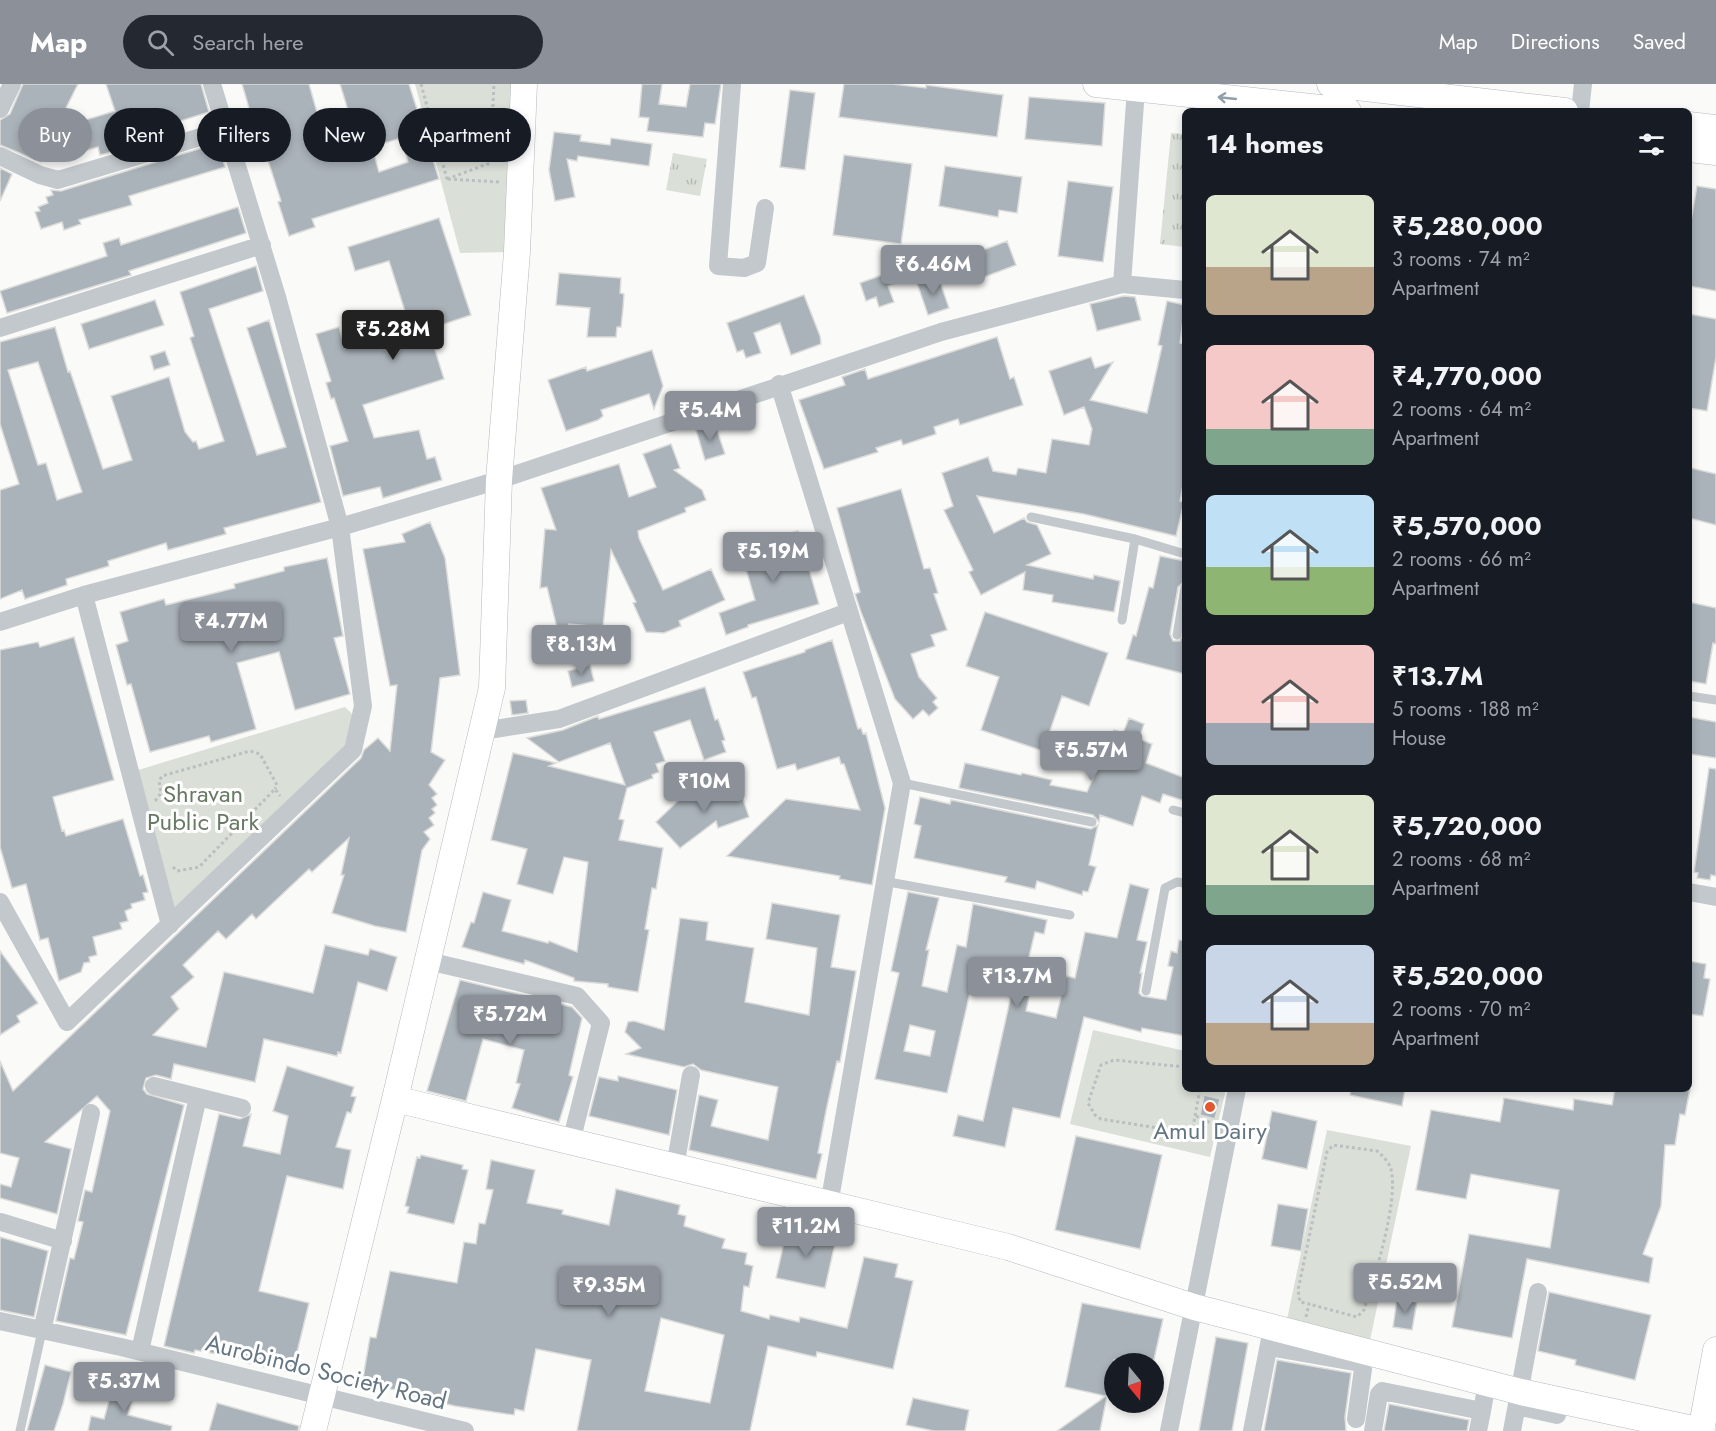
<!DOCTYPE html>
<meta charset="utf-8">
<style>
body{margin:0;font-family:Jost,sans-serif;background:#242831;color:#f1f3f6;height:100vh;display:flex;flex-direction:column;font-size:22px;white-space:nowrap}
*{box-sizing:border-box;margin:0}
p{font-size:20px;color:#9ea1a6}
.icon{flex:none;width:33px;height:33px;fill:none;stroke:currentColor;stroke-width:2;stroke-linecap:round;stroke-linejoin:round}
.map{position:relative;flex:1;overflow:hidden}
.sheet{position:absolute;left:1182px;top:24px;width:510px;height:984px;display:flex;flex-direction:column;background:#171b24;border-radius:9px;box-shadow:0 3px 9px #0003}
.sheet>*{flex:none}
.hud{position:absolute;left:18px;top:24px;width:570px;height:54px;display:flex;gap:12px}
.needle{width:39px;rotate:162deg}
.buttons{position:absolute;left:1104px;top:1269px;display:grid;gap:12px}
.buttons a{display:grid;place-items:center;width:60px;height:60px;border-radius:50%;background:#171b24;box-shadow:0 3px 9px #0003;font-size:30px}
.price{position:absolute;translate:-50% -51px;padding:0 14px;border-radius:6px;background:#8c9099;color:#fff;font-size:20px;line-height:39px;filter:drop-shadow(0 2px 3px #0008)}
.price::after{content:'';position:absolute;left:50%;top:36px;width:18px;height:14px;margin-left:-9px;background:inherit;clip-path:polygon(0 0,100% 0,50% 100%)}
.price.selected{background:#222;color:#fff}
ul{padding:0;list-style:none}
li{display:flex;align-items:center;gap:18px;height:150px;padding:0 24px}
li span{display:grid;place-items:center;flex:none;width:168px;height:120px;border-radius:9px;color:#555}
li>.icon{margin-inline-start:auto}
span .icon{width:72px;height:72px;fill:#fffc;stroke-width:1}
li b{font-size:26px}
h2{display:flex;justify-content:space-between;align-items:center;height:72px;padding:0 24px;font-size:26px}
.tag{padding:0 21px;border-radius:27px;background:#171b24;box-shadow:0 3px 9px #0003;font-size:21px;line-height:54px}
.tag.selected{background:#8c9099;color:#fff}
header{display:flex;align-items:center;gap:36px;box-sizing:border-box;height:84px;padding:0 30px;background:#8c9099;color:#fff}
header strong{font-size:28px}
nav{display:flex;gap:33px;margin-inline-start:auto;font-size:21px}
.search{width:420px;height:54px;background:#242831;display:flex;align-items:center;gap:15px;box-sizing:border-box;padding:0 21px;border-radius:33px;color:#9ea1a6;font-size:22px}
.map>svg:first-child{display:block}
.grass{fill:url(#grass-tufts)}
.green{fill:#dadfd7}
.building{fill:#aab3b9;stroke:#dcdcda;stroke-width:1.5;fill-rule:evenodd}
.lines{fill:none;stroke-linecap:round;stroke-linejoin:round}
.secondary-casing{stroke:#b3babf;stroke-width:27}
.path{stroke:#bbbfc2;stroke-width:3;stroke-dasharray:3 3;stroke-linecap:butt}
.lane{stroke:#c3c8cc;stroke-width:9}
.street{stroke:#c3c8cc;stroke-width:18}
.secondary{stroke:#fff;stroke-width:26}
.oneway{stroke:#939fa8}
.poi-dot{fill:#e4572e;stroke:#fff;stroke-width:2}
.labels{text-anchor:middle;stroke-width:6;stroke-linejoin:round;paint-order:stroke}
.park-label{font-size:24px;fill:#687a64;stroke:#fff}
.poi-label{font-size:24px;fill:#657683;stroke:#fff}
.street-label{font-size:24px;fill:#657683;stroke:#fff}
</style>
<header>
<strong>Map</strong>
<div class="search"><svg class="icon" aria-label="search" viewBox="0 0 24 24"><circle cx="10" cy="10" r="6"/><path d="M15 15l6 6"/></svg>Search here</div>
<nav><a>Map</a><a>Directions</a><a>Saved</a></nav>
</header>
<div class="map">
<svg width="1716" height="1347" viewBox="0 0 1716 1347">
<defs>
<pattern id="grass-tufts" width="24" height="20" patternUnits="userSpaceOnUse" patternTransform="scale(1.5)"><rect width="24" height="20" fill="#dadfd7"/><path d="M3 7l-1-3M5 7V3M7 7l1-3M15 17l-1-3M17 17v-4M19 17l1-3" fill="none" stroke="#b4b9b4"/></pattern>
</defs>
<rect width="100%" height="100%" fill="#fafaf8"/>
<!-- grass -->
<path class="grass" d="M1171 49 1185 50V163L1160 160Z
M673 69 707 75 700 112 666 106Z"/>
<!-- green -->
<path class="green" d="M415 0H512L508 168 460 169Z
M345 623 354 632 347 663 172 830 135 687Z
M1093 946 1185 967V1005H1226L1210 1073 1070 1040Z
M1327 1046 1411 1062 1369 1261 1286 1240Z"/>
<!-- building -->
<path class="building" d="M23 0H78L63 30 79 38 115 27 106 0H201L209 28 113 58 116 67 100 71 98 63 74 70 63 35 41 78 0 61V36L10 30Z
M242 0H309L320 39 323 38 326 47 352 39 340 0H409L439 95 312 135 315 143 289 152 278 118 281 117 264 64 261 65ZM401 54 408 78 379 88 372 63Z
M642 0H662L659 20 686 23 690 0H721L715 40 705 39 703 53 647 47 649 34 639 33Z
M844 0H893L926 4V1L1003 11 997 53 839 33Z
M790 6 815 9 805 86 780 83Z
M1029 13 1105 19 1102 62 1025 55Z
M554 48 581 51 580 57 610 61 611 54 652 60 649 82 578 72 577 77 567 75 575 113 555 117 549 86Z
M218 59 225 83 129 112 132 121 79 136 81 140 64 146 62 138 41 145 35 128 40 127 38 123 48 119 46 113 53 111 51 106 61 107Z
M844 71 912 80 901 160 833 151Z
M945 82 1022 93 1017 129 999 126 998 133 939 122Z
M0 84 12 90 0 117Z
M1068 97 1113 103 1103 178 1058 172Z
M1697 102 1716 105V207L1689 202V148Z
M238 123 246 149 129 187 131 191 7 229 0 207 107 172 103 159 119 154 121 161Z
M439 134 471 231 432 244 439 265 435 266 444 295 363 321 374 354 419 346 427 375 435 373 442 396 383 414 380 403 343 412 330 362 348 357 334 314 331 315 326 299 331 297 316 250 339 243 345 264 410 243 389 177 355 187 348 163Z
M1007 157 1016 181 971 198 962 174Z
M256 182 263 207 209 225 257 371 286 363 247 244 269 236 321 418 224 444 226 450 168 466 166 459 108 477 109 482 66 495 67 501 25 515 22 506 0 515V406L19 400 0 340V258L55 243 68 288 70 287 103 385 132 376 111 312 169 293 185 348 193 358 196 357 199 365 224 357 190 254 194 252 180 208ZM38 278 82 408 57 416 46 379 38 381 8 286Z
M907 182 911 193 888 202 894 218 879 223 876 213 866 217 860 199Z
M559 189 621 194 620 209 624 210 623 224 621 243H617L616 253H587L590 224 556 221Z
M938 192 949 224 928 231 917 199Z
M804 211 820 252 821 260 791 271 780 239 754 249 761 269 746 274 743 266 737 268 727 239Z
M1124 212 1135 213 1141 236 1097 247 1090 220Z
M155 216 164 241 89 265 81 240Z
M1167 217 1185 221 1180 259 1185 260V391L1180 417 1184 418 1176 452 1084 430 977 412 994 449 1024 434 1027 438 1037 441 1051 470 1027 481 1093 495 1094 491 1120 497 1114 528 1052 518 1053 511 1023 506 1025 488 981 511 969 488 973 486 944 426 953 422 942 389 988 373 993 387 1016 391 1018 384 1046 389 1052 355 1089 361 1092 345 1084 323 1064 331 1049 287 1091 273 1095 284 1113 278 1090 316 1147 329 1162 262 1158 261Z
M1689 230 1716 235V273L1707 327 1689 324Z
M997 253 1010 295 1014 293 1023 321 960 341 958 335 934 343 936 350 903 361 901 356 876 364 878 368 824 385 799 316 845 301 842 293 865 285 868 295Z
M652 266 663 302 654 325 649 310 601 326 603 332 598 336 566 347 548 296 586 283 587 287Z
M165 267 170 281 154 286 150 272Z
M715 340 725 370 705 376 696 346Z
M671 360 680 384 674 386 702 406 706 416 685 424 686 428 638 447 639 454 663 506 711 485 725 516 679 537 681 542 664 549 646 548 633 519 636 518 611 466 603 543 569 540 568 545 557 544 547 503 540 504 545 445 556 446 541 404 619 380 629 413 656 403 643 370Z
M1691 384 1716 390V441L1689 434Z
M901 405 924 485 930 484 938 509 934 510 947 546 931 551 935 562 911 570 919 593 937 614 933 618 938 624 929 632 923 626 913 635 895 615 861 528 855 510 860 508 837 424Z
M430 438 445 474 460 591 440 594 431 668 445 676 429 701 437 710 432 714 437 721 432 725 435 729 429 734 434 741 424 748 430 755 422 766 406 848 375 842 332 829 344 791H341L349 754 312 788 309 785 256 835 252 830 226 855 218 847 183 881 194 893 171 913 179 925 153 951 206 963 224 888 313 909 325 861 368 871 370 865 397 873 387 907 358 898 341 969 338 968 337 972 264 955 255 998 174 980 171 995 156 991 146 994 143 1005 147 1010 184 1021 126 1251 56 1237 70 1174 74 1175 83 1138 78 1137 85 1106 92 1108 110 1027 97 1012 45 1058 71 1065 57 1130 0 1114V1100L11 1103 19 1074 0 1069V977L13 1007 361 674 364 666 378 654 390 667 397 601 390 602 363 465 405 458 402 450Z
M798 447 819 520 748 541V543L726 551 719 529 755 516 740 464Z
M1160 472 1185 477V497L1178 503 1170 550 1173 557H1180L1185 544V590L1126 575 1133 551 1136 552 1149 503 1153 504Z
M327 474 343 552 334 554 350 610 295 626 279 568 237 579 256 645 211 658 209 652 150 668 131 600 127 601 116 561 128 557 120 528 164 515 166 521 235 504 234 500 284 487V483Z
M1689 518 1716 524V560L1713 559 1706 600 1689 597Z
M985 528 1108 569 1089 622 1062 612 1043 667 981 646 999 593 966 582Z
M74 553 114 696 53 713 62 747 64 746 66 752 123 735 140 792 143 791 148 808 143 809 145 816 131 820 132 824 125 827 128 837 120 839 122 845 93 853 97 871 89 873 90 878 84 879 81 888 59 897 48 854 40 856 26 800 12 804 0 763V566L38 558 40 563Z
M832 556 858 645 861 644 863 650 866 649 885 724 872 801 839 795 840 792 727 772 786 715 860 726 844 680H841L839 673 797 686 795 680 777 685 756 613 752 614 743 588 805 568V566Z
M590 581 594 597 572 603 568 587Z
M705 603 715 636 718 635 725 656 722 657 726 668 704 676 690 636 654 648 665 677 656 680 659 688 652 691 653 694 627 704 619 735 624 736 619 756 663 764 656 805 652 804 645 845 649 846 638 908 608 903V900L574 897V894L525 876 524 880 462 863 471 838 474 839 483 808 511 816 502 847 548 859 549 857 577 868 588 778 564 773 553 810 517 800 527 765 491 756 513 669 556 679 549 682 625 701 610 659 559 678 527 654 563 646 598 632 599 635Z
M526 616 528 629 512 631 510 617Z
M1689 633 1716 638V674L1689 670Z
M1129 634 1144 640 1139 655 1152 660 1146 679 1185 694V717L1163 710 1160 719 1142 712 1133 742 1100 731 1099 738 1093 731 959 704 965 679 1021 691 1022 689 1052 696 1050 701 1087 708 1114 646 1123 649Z
M1709 684 1716 685V792L1711 791 1710 796 1697 794 1698 789 1694 788Z
M737 697 749 733 718 744 716 737 680 764 656 738 679 716Z
M920 713 950 720 951 716 1091 745 1098 741 1089 781 1096 783 1088 808 1083 807 1082 811 1037 797 1035 805 1005 798 1007 793 914 774 921 742 914 740Z
M1130 800 1149 805 1137 856 1147 858 1140 889H1142L1139 909 1142 912 1166 916 1173 883 1168 882 1171 867 1177 869 1179 856 1185 857V952L1142 944 1141 948 1084 933 1060 1034 1013 1024 1005 1063 953 1052 958 1031 983 1037 1011 912 971 904 947 1009 875 995 899 889 891 887 908 808 939 814 926 866H929L922 902 947 908 957 861 966 863 973 820 1047 836 1044 850 1035 848 1028 877 1031 878 1027 894 1033 895 1026 927 1056 934 1066 892 1075 894 1085 848 1117 854ZM910 941 935 947 930 972 904 967Z
M772 819 840 831 831 883 856 887 840 978 837 977 826 1027 818 1069 822 1070 816 1095 689 1066 699 1011 718 1016 711 1042 768 1056 778 1003 701 986 693 980 684 983 626 970 641 964 625 948 628 938 634 937 664 946 680 834 708 838 706 856 754 864 745 918 809 931 817 864 766 855Z
M0 867 38 919 17 932 20 938 0 951Z
M1689 877 1706 880 1704 894 1710 895 1703 932 1689 930Z
M460 896 572 923 582 934 569 991 573 993 559 1038 512 1024 520 1000 516 999 524 966 483 955 466 1017 427 1007Z
M287 982 354 1003 351 1012 356 1013 351 1029 347 1028 336 1063 351 1066 343 1105 287 1092 259 1207 309 1219 292 1289 243 1278 244 1275 195 1266 194 1269 164 1262 219 1030 240 1035 251 1030 243 1062 280 1070 288 1032 273 1027Z
M618 992 677 1006 669 1051 589 1032 599 993 618 997Z
M1351 1005H1405L1402 1022 1350 1011Z
M1615 1005H1690L1685 1031 1680 1030 1675 1061H1665L1661 1122 1643 1170 1653 1174 1649 1199 1527 1175 1512 1254 1452 1243 1469 1150 1550 1164 1559 1106 1471 1090 1466 1115 1416 1106 1431 1026 1500 1038 1504 1014 1573 1026 1574 1015 1612 1021Z
M1204 1011 1220 1015 1215 1035 1200 1031Z
M1272 1027 1317 1037 1307 1085 1262 1075Z
M1076 1052 1162 1071 1140 1165 1055 1146Z
M421 1071 463 1081 462 1085 468 1086 454 1140 407 1129 409 1123 405 1122 417 1073 420 1074Z
M491 1076 535 1086 527 1119 563 1126 562 1130 609 1141 616 1105 680 1121 678 1130 686 1132 684 1142 725 1155 722 1164 747 1169 745 1180 753 1182 749 1203 744 1202 741 1227 769 1235 770 1231 799 1238 800 1233 847 1244 864 1173 898 1180 895 1193 913 1197 893 1285 817 1268 816 1273 768 1262 750 1347H577L591 1276 536 1265 524 1327 515 1325 514 1331 455 1322 412 1312 413 1309 362 1300 370 1253 376 1254 390 1187 457 1199 464 1158 476 1160 479 1139 485 1140 493 1106 486 1105ZM661 1234 724 1251 710 1319 645 1307Z
M1278 1120 1308 1125 1301 1167 1271 1162Z
M787 1145 836 1155 825 1204 776 1194Z
M0 1153 48 1167 34 1233 0 1226Z
M1549 1208 1651 1231 1635 1296 1575 1281 1576 1276 1538 1267Z
M1397 1215 1417 1218 1412 1246 1393 1243Z
M1082 1219 1163 1235 1153 1280 1114 1276V1313L1107 1312 1100 1347H1057L1106 1312 1065 1303Z
M1216 1253 1248 1259 1232 1347H1199Z
M1277 1276 1351 1289 1345 1333 1346 1347H1264Z
M45 1281 71 1288 63 1320 54 1347H27Z
M115 1295 136 1301 128 1331 172 1342 171 1347H88L91 1332 104 1335Z
M913 1314 969 1326 965 1347H934L906 1341Z
M217 1319 299 1342 298 1347H209Z
M1389 1320 1469 1336 1467 1347H1384Z"/>
<g class="lines">
<defs>
<path id="secondary" d="M1096 0 1348 27
M1330 0 1565 27
M1689 41 1716 44
M1689 65 1716 68
M395 1015 1008 1163 1194 1223 1521 1308 1702 1347
M313 1347 395 1015 492 604 499 396 517 168 524 0
M1701 1347 1716 1266"/>
</defs>
<!-- secondary casing -->
<use href="#secondary" class="secondary-casing"/>
<!-- path -->
<path class="path" d="M421 0 447 95
M447 95 490 79 494 0
M448 95 499 98
M155 717 161 709 159 697 162 692 250 667 260 670 277 701 275 705
M173 783 177 787 199 783 275 705 280 712
M1185 983 1114 976 1101 981 1088 1019 1095 1031 1101 1035 1183 1048 1193 1043 1200 1005
M1196 1032 1213 1040
M1306 1233 1309 1220 1300 1218 1298 1206 1327 1068 1333 1061 1377 1067C1383 1072 1389 1078 1391 1085 1399 1118 1374 1194 1364 1226L1357 1233 1309 1220"/>
<!-- lane -->
<path class="lane" d="M1031 433 1135 455 1185 470
M1122 536 1135 455
M1177 551 1185 504
M1689 612 1716 616
M902 699 1092 738
M1173 726 1185 729
M883 797 1070 831
M1146 907 1165 804 1177 798 1185 799
M20 1347 42 1247"/>
<!-- street -->
<path class="street" d="M732 0 718 182 744 184 757 179 765 124
M0 25 12 0
M1580 27 1583 0
M0 72 40 91 58 96 227 45
M1122 200 1136 5
M0 244 262 161
M779 300 902 699 829 1121
M84 511 170 841
M0 538 84 511 340 443 499 396 941 248 1122 200 1185 206
M482 647 559 635 848 528
M1689 808 1716 813
M0 818 67 938 353 666 363 622 340 443 277 213 212 0
M428 877 577 912 601 939 571 1058
M154 1002 242 1024
M675 1083 691 991
M1 1138 63 1157
M0 1237 121 1263 465 1347
M42 1247 91 1029
M1269 1263 1360 1279 1363 1285 1356 1335
M140 1267 198 1013
M1517 1322 1557 1331
M1169 1347 1237 1005
M1252 1347 1271 1250
M1373 1347 1379 1310 1382 1307 1482 1327 1487 1299
M1478 1347 1482 1327
M1512 1347 1538 1208"/>
<!-- secondary -->
<use href="#secondary" class="secondary"/>
</g>
<!-- one-way arrows -->
<defs><path id="oneway-shaft" d="M-6 0H5M1.5-3L5.5 0L1.5 3" fill="none" stroke-width="1.6" stroke-linecap="round" stroke-linejoin="round" transform="scale(1.5)"/></defs>
<use class="oneway" href="#oneway-shaft" transform="translate(1227 14) rotate(-174)"/>
<!-- markers -->
<circle class="poi-dot" cx="1210" cy="1023" r="6"/>
<g class="labels">
<!-- park labels -->
<g class="park-label">
<text x="203" y="718">Shravan<tspan x="203" dy="28">Public Park</tspan></text>
</g>
<!-- poi labels -->
<g class="poi-label">
<text x="1210" y="1055">Amul Dairy</text>
</g>
<!-- street labels -->
<g class="street-label">
<text transform="translate(326 1288) rotate(14)" y="8">Aurobindo Society Road</text>
</g>
</g>
</svg>
<div class="buttons">
<a><svg class="needle" viewBox="-14 -14 28 28"><path d="M0-13l5 13h-10z" fill="#e53935"/><path d="M0 13l5-13h-10z" fill="#9ea1a6"/></svg></a>
</div>
<b class="price" style="left:933px;top:212px">₹6.46M</b>
<b class="price selected" style="left:393px;top:277px">₹5.28M</b>
<b class="price" style="left:710px;top:358px">₹5.4M</b>
<b class="price" style="left:773px;top:499px">₹5.19M</b>
<b class="price" style="left:231px;top:569px">₹4.77M</b>
<b class="price" style="left:581px;top:592px">₹8.13M</b>
<b class="price" style="left:1091px;top:698px">₹5.57M</b>
<b class="price" style="left:704px;top:729px">₹10M</b>
<b class="price" style="left:1017px;top:924px">₹13.7M</b>
<b class="price" style="left:510px;top:962px">₹5.72M</b>
<b class="price" style="left:806px;top:1174px">₹11.2M</b>
<b class="price" style="left:1405px;top:1230px">₹5.52M</b>
<b class="price" style="left:609px;top:1233px">₹9.35M</b>
<b class="price" style="left:124px;top:1329px">₹5.37M</b>
<div class="hud">
<a class="tag selected">Buy</a>
<a class="tag">Rent</a>
<a class="tag">Filters</a>
<a class="tag">New</a>
<a class="tag">Apartment</a>
</div>
<section class="sheet">
<h2>14 homes<svg class="icon" aria-label="filters" viewBox="0 0 24 24"><path d="M4 7h16M4 17h16"/><circle cx="9" cy="7" r="2"/><circle cx="15" cy="17" r="2"/></svg></h2>
<ul>
<li><span style="background:linear-gradient(#dfe7d0 60%,#b9a48a 0)"><svg class="icon" aria-label="home" viewBox="0 0 24 24"><path d="M3 11l9-7 9 7M6 9v11h12V9"/></svg></span><div><b>₹5,280,000</b><p>3 rooms · 74 m²</p><p>Apartment</p></div></li>
<li><span style="background:linear-gradient(#f6c9c9 70%,#7fa58c 0)"><svg class="icon" aria-label="home" viewBox="0 0 24 24"><path d="M3 11l9-7 9 7M6 9v11h12V9"/></svg></span><div><b>₹4,770,000</b><p>2 rooms · 64 m²</p><p>Apartment</p></div></li>
<li><span style="background:linear-gradient(#bfe0f5 60%,#8fb573 0)"><svg class="icon" aria-label="home" viewBox="0 0 24 24"><path d="M3 11l9-7 9 7M6 9v11h12V9"/></svg></span><div><b>₹5,570,000</b><p>2 rooms · 66 m²</p><p>Apartment</p></div></li>
<li><span style="background:linear-gradient(#f6c9c9 65%,#9aa5b1 0)"><svg class="icon" aria-label="home" viewBox="0 0 24 24"><path d="M3 11l9-7 9 7M6 9v11h12V9"/></svg></span><div><b>₹13.7M</b><p>5 rooms · 188 m²</p><p>House</p></div></li>
<li><span style="background:linear-gradient(#dfe7d0 75%,#7fa58c 0)"><svg class="icon" aria-label="home" viewBox="0 0 24 24"><path d="M3 11l9-7 9 7M6 9v11h12V9"/></svg></span><div><b>₹5,720,000</b><p>2 rooms · 68 m²</p><p>Apartment</p></div></li>
<li><span style="background:linear-gradient(#c9d6e8 65%,#b9a48a 0)"><svg class="icon" aria-label="home" viewBox="0 0 24 24"><path d="M3 11l9-7 9 7M6 9v11h12V9"/></svg></span><div><b>₹5,520,000</b><p>2 rooms · 70 m²</p><p>Apartment</p></div></li>
</ul>
</section>
</div>
